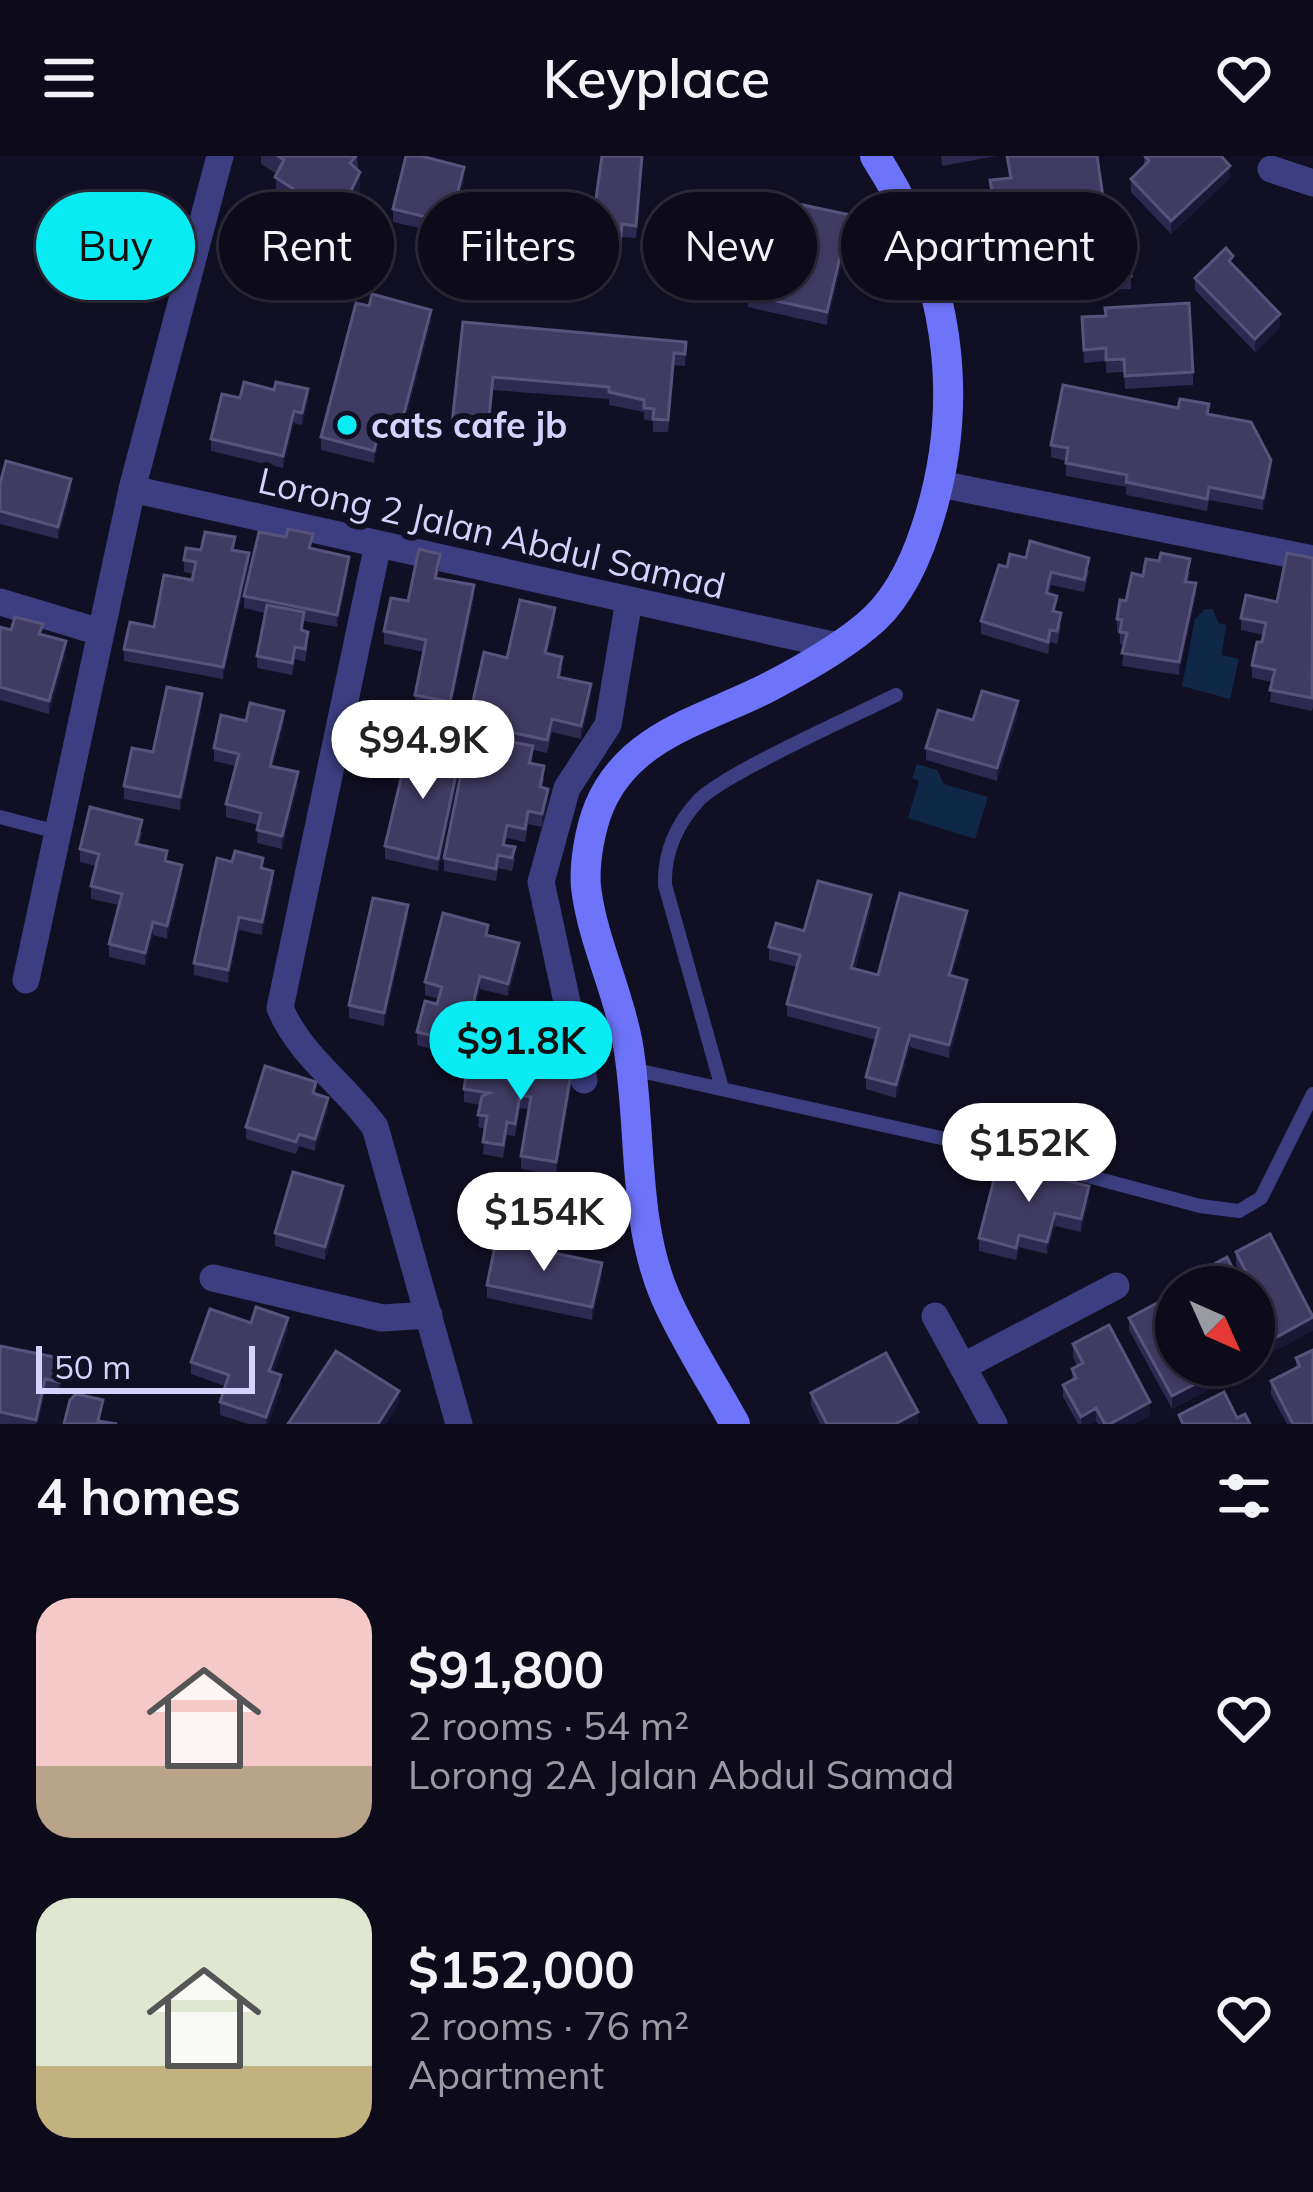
<!DOCTYPE html>
<meta charset="utf-8">
<style>
body{margin:0;font-family:Mulish,sans-serif;background:#161423;color:#f1f3f6;height:100vh;display:flex;flex-direction:column;font-size:45px;white-space:nowrap}
*{box-sizing:border-box;margin:0}
p{font-size:39px;color:#9a9ba2}
.icon{flex:none;width:66px;height:66px;fill:none;stroke:currentColor;stroke-width:2;stroke-linecap:round;stroke-linejoin:round}
.map{position:relative;height:1268px;overflow:hidden}
.panel{display:flex;flex-direction:column;background:#0d0b1a;flex:1}
.panel>*{flex:none}
.hud{position:absolute;left:36px;top:36px;width:1242px;height:108px;display:flex;gap:24px}
.needle{width:78px;rotate:135deg}
.fabs{position:absolute;left:1155px;top:1110px;display:grid;gap:24px}
.fabs a{display:grid;place-items:center;width:120px;height:120px;border-radius:50%;background:#0d0b1a;box-shadow:0 3px 9px #0004,0 0 0 3px #2d2b39;font-size:60px}
.scale{position:absolute;left:36px;bottom:30px;width:219px;box-sizing:border-box;padding-left:12px;border:6px solid #d5d3fd;border-top:0;font-size:33px;line-height:42px;white-space:nowrap;color:#d5d3fd;-webkit-text-stroke:9px #110f23;paint-order:stroke}
.price{position:absolute;translate:-50% -102px;padding:0 27px;border-radius:42px;background:#fff;color:#222;font-size:39px;line-height:78px;filter:drop-shadow(0 3px 6px #0008)}
.price::after{content:'';position:absolute;left:50%;top:72px;width:36px;height:27px;margin-left:-18px;background:inherit;clip-path:polygon(0 0,100% 0,50% 100%)}
.price.selected{background:#09ebf3;color:#111}
ul{padding:0;list-style:none}
li{display:flex;align-items:center;gap:36px;height:300px;padding:0 36px}
li span{display:grid;place-items:center;flex:none;width:336px;height:240px;border-radius:36px;color:#555}
li>.icon{margin-inline-start:auto}
span .icon{width:144px;height:144px;fill:#fffc;stroke-width:1}
li b{font-size:51px}
h2{display:flex;justify-content:space-between;align-items:center;height:144px;padding:0 36px;font-size:51px}
.chip{padding:0 42px;border-radius:54px;background:#0d0b1a;box-shadow:0 3px 9px #0004,0 0 0 3px #2d2b39;font-size:42px;line-height:108px}
.chip.selected{background:#09ebf3;color:#111}
header{display:flex;justify-content:space-between;align-items:center;height:156px;padding:0 36px;background:#0d0b1a;font-size:54px;font-weight:600}
.map>svg:first-child{display:block}
.water{fill:#102847}
.lines{fill:none;stroke-linecap:round;stroke-linejoin:round}
.lane{stroke:#3c3e81;stroke-width:14}
.street{stroke:#3c3e81;stroke-width:27}
.secondary{stroke:#6e74f9;stroke-width:30}
.wall{fill:#2e2951}
.shaded-wall{fill:#1b1737}
.building{fill:#403b63;stroke:#57537c;stroke-width:3}
.poi-dot{fill:#09ebf3;stroke:#110f23;stroke-width:4.5}
.labels{text-anchor:middle;stroke-width:12;stroke-linejoin:round;paint-order:stroke}
.poi-label{font-size:36px;font-weight:bold;fill:#d5d3fd;stroke:#110f23;text-anchor:start}
.street-label{font-size:36px;fill:#d5d3fd;stroke:#110f23}
</style>
<header><svg class="icon" aria-label="menu" viewBox="0 0 24 24"><path d="M4 6h16M4 12h16M4 18h16"/></svg>Keyplace<svg class="icon" aria-label="heart" viewBox="0 0 24 24"><path d="M12 20l-8-8c-3-5 5-10 8-4 3-6 11-1 8 4z"/></svg></header>
<div class="map">
<svg width="1313" height="1268" viewBox="0 0 1313 1268">
<rect width="100%" height="100%" fill="#110f23"/>
<!-- water -->
<path class="water" d="M1205 453H1213L1218 467 1226 469 1222 499 1239 503 1230 543 1182 530 1195 463Z
M917 608 937 614 944 628 988 641 975 683 908 662 919 625 912 622Z"/>
<g class="lines">
<!-- lane -->
<path class="lane" d="M0 661 57 676
M632 913 968 988 1200 1050 1239 1055 1261 1042 1313 938
M722 932 665 729C664 697 676 669 698 645 721 619 856 559 896 539"/>
<!-- street -->
<path class="street" d="M1271 13 1313 27
M940 328 1313 403
M132 333 837 490
M378 388 280 852C300 900 345 929 375 971L459 1268
M0 446 100 476
M26 824 132 333 220 0
M584 924 541 726 567 632 608 569 629 444
M213 1122 382 1162 429 1159
M935 1160 994 1268
M964 1210 1116 1130"/>
<!-- secondary -->
<path class="secondary" d="M735 1268C712 1226 684 1184 665 1140 632 1063 642 971 628 889 619 836 592 784 586 731 584 707 590 673 599 651 628 580 703 564 765 533 798 516 836 495 865 471 896 447 914 409 926 372 969 243 948 113 875 0"/>
</g>
<!-- wall -->
<path class="wall" d="M261 0H357L360 35 346 64V94L357 93 358 136H308L309 61 275 40 277 18 261 8Z
M643 0 636 82 622 81 619 109 603 108 604 77 593 76V64Z
M941 0H996L942 10Z
M1007 0 1103 41V53L1065 60V66L1130 65 1131 133 1017 136V93H1030V72L997 77 990 37V24L1009 22Z
M1144 1 1230 22 1171 78 1131 36V23L1144 10Z
M464 24 450 79 393 66V53Z
M850 72 827 169 748 151V139Z
M1233 109 1280 171 1255 196 1195 134V122Z
M1082 161 1193 216V229L1125 233 1124 216 1106 217V205L1084 207Z
M431 166 400 286 380 281 374 307 321 294V281Z
M463 166 686 186 685 210 674 209 668 276H653V265L644 264V256L609 249V243L493 234 488 283 452 280Z
M274 234 308 246 302 269 294 267 283 312 211 295V283L240 242Z
M1209 258 1271 317 1263 354 1209 344 1207 355 1126 339V331L1066 320V305L1051 301V289Z
M0 328 71 335 58 383 0 368Z
M286 381 312 393 349 413 337 471 304 465 303 475 308 488 305 506 295 503 292 519 257 512V500L265 457 244 452V440Z
M201 394H235L249 410 223 523 124 505V493L154 471 192 424 193 418 184 416V404Z
M1313 402V551L1312 555 1270 546 1272 526 1252 522V509L1264 479 1241 474V462L1277 446Z
M440 410 437 422 474 442 450 558 415 552V539L424 496 384 488V475Z
M1007 411 1089 415 1084 436 1051 429 1049 438 1061 470 1057 488 1050 486 1048 498 981 478V465Z
M1190 416 1188 426 1196 439 1179 519 1122 510 1124 489 1120 488V476H1117V463L1143 420Z
M555 464 548 497 562 513 560 522 591 541 581 583 552 576 547 597 533 594 532 608 544 623 542 632 548 646 542 671 528 668 525 686 507 682 505 689 515 703 512 715 498 712 496 725 444 715V702L469 580 468 567 507 502Z
M0 471 43 478 66 497 49 558 0 544Z
M202 550 180 654 124 643V630L153 596Z
M1018 558 997 625 926 604V592L973 564Z
M246 565 284 568 273 610 298 629 282 693 257 687 258 669 226 661V648L236 610 214 605V592Z
M460 613 438 715 385 703V690Z
M142 676 139 689 167 705 182 721 167 783 153 779 145 809 109 801V788L119 749 91 743V730L96 710 80 706V693Z
M263 713 273 728 262 779 239 774 228 827 194 819V807Z
M871 752 855 813 878 819 967 767 952 820 967 836 949 902 910 891 896 942 866 933V921L876 884 787 860V848L797 811 769 804V791L804 775Z
M408 762 384 870 349 862V849Z
M488 779 519 800 508 840 480 833 463 901 417 889V876L437 848 439 843 425 839V826Z
M571 929 556 1019 521 1013V1000L528 953 520 952 515 980 507 979 503 1002 483 998 485 973 478 971 480 949 464 946V933Z
M316 938 328 954 315 995 299 990 296 998 246 983V971Z
M343 1042 325 1104 275 1090V1077Z
M1089 1043 1081 1076 1055 1070 1047 1098 1019 1091 1016 1104 979 1095V1082Z
M1236 1096 1313 1158V1174L1264 1201 1259 1190 1254 1131H1199L1198 1129V1117L1236 1119 1240 1117 1236 1109Z
M602 1120 592 1164 487 1142V1129Z
M1163 1159 1219 1228 1172 1253 1129 1174V1162Z
M251 1167 288 1174 273 1217 281 1232 268 1268H248L220 1259V1246L225 1230 191 1218V1206Z
M1073 1188 1150 1259 1134 1268H1098L1096 1265 1091 1268H1078L1063 1241V1229L1072 1224V1213L1077 1210 1073 1201Z
M0 1190 64 1216 59 1239 45 1236 38 1268H0Z
M1313 1194V1268H1287L1271 1238V1225L1296 1212V1202Z
M811 1237 918 1268H820L811 1249Z"/>
<!-- shaded-wall -->
<path class="shaded-wall" d="M1230 10V22L1171 78V65Z
M464 11V24L450 79V67Z
M360 16V35L346 64V45Z
M850 59V72L827 169V156Z
M431 154V166L400 286V273Z
M1280 158V171L1255 196V183Z
M308 233V246L302 269V257Z
M294 255V267L283 312V300Z
M380 268V281L374 307V295Z
M1271 304V317L1263 354V342Z
M71 323V335L58 383V371Z
M249 397V410L223 523V511Z
M349 401V413L337 471V459Z
M1196 427V439L1179 519V506Z
M474 429V442L450 558V546Z
M555 452V464L545 510V497Z
M66 485V497L49 558V545Z
M591 528V541L581 583V570Z
M202 538V550L180 654V641Z
M1018 545V558L997 625V612Z
M284 555V568L270 623V610Z
M460 600V613L438 715V703Z
M298 616V629L282 693V680Z
M548 633V646L542 671V658Z
M182 709V721L167 783V770Z
M273 715V728L262 779V766Z
M871 739V752L851 825V812Z
M408 749V762L384 870V857Z
M967 755V767L949 831V819Z
M239 761V774L228 827V814Z
M153 766V779L145 809V797Z
M519 787V800L508 840V828Z
M480 820V833L463 901V888Z
M967 824V836L949 902V889Z
M910 879V891L896 942V929Z
M571 917V929L556 1019V1006Z
M328 942V954L315 995V983Z
M343 1030V1042L325 1104V1091Z
M1089 1030V1043L1081 1076V1063Z
M1055 1057V1070L1047 1098V1086Z
M602 1107V1120L592 1164V1151Z
M1313 1161V1174L1264 1201V1188Z
M288 1162V1174L269 1228V1215Z
M1259 1178V1190L1254 1193V1180Z
M64 1203V1216L59 1239V1226Z
M1219 1215V1228L1172 1253V1240Z
M281 1219V1232L268 1268H266V1261Z
M45 1223V1236L38 1268H36Z
M399 1235V1248L386 1268H378Z
M1150 1246V1259L1134 1268H1110Z
M1096 1252V1265L1091 1268H1081V1261Z
M918 1256V1268H895Z"/>
<!-- building -->
<path class="building" d="M278 0H356L350 7 360 16 346 45V94L357 93 358 117H308L309 43 275 21 284 4Z
M406 0H421L464 11 450 67 393 53Z
M602 0H642L636 70 622 68 619 97 603 95 605 65 593 64Z
M1007 0H1097L1103 41 1064 47 1065 53 997 64 990 24 1011 22Z
M1221 0 1230 10 1171 65 1131 23 1149 5 1145 0Z
M770 42 850 59 827 156 748 139Z
M1130 65 1131 120 1017 123V93H1030V68Z
M1226 92 1233 100 1229 105 1280 158 1255 183 1195 122Z
M372 138 431 154 400 273 380 268 374 295 321 281 356 147 369 150Z
M1189 147 1193 216 1125 220 1124 203 1106 204V192L1084 194 1082 161 1106 160 1105 152Z
M463 166 686 186 685 198 674 197 668 264 653 263 654 253 644 252V244L609 236V231L493 221 488 271 452 268Z
M244 226 274 234 276 226 308 233 302 257 294 255 283 300 211 283 222 238 240 242Z
M1063 229 1178 252 1180 243 1209 248 1207 258 1251 266 1271 304 1263 342 1209 331 1207 343 1126 326 1127 319 1066 307 1068 292 1051 289Z
M6 305 71 323 58 371 0 355V328Z
M288 373 313 378 309 392 349 401 337 459 244 440 259 376 286 381Z
M205 376 235 381 232 394 249 397 223 511 124 493 130 466 154 471 164 419 192 424 196 406 184 404 186 392 201 394Z
M1030 385 1089 402 1084 424 1051 416 1046 437 1057 440 1053 455 1061 457 1057 475 1050 474 1048 486 981 465 999 409 1007 411 1010 398 1026 402Z
M419 393 440 398 435 422 474 429 450 546 415 539 426 484 384 475 391 442 408 445Z
M1161 397 1190 403 1185 426 1196 427 1179 506 1122 497 1127 477 1120 476 1122 464 1117 463 1120 444 1126 445 1132 417 1143 420 1146 403 1159 405Z
M1287 397 1313 402 1312 542 1270 534 1275 514 1252 509 1257 486H1262L1266 467 1241 462 1246 439 1277 446Z
M520 444 555 452 545 497 562 501 558 521 591 528 581 570 552 563 547 584 468 567 484 496 507 502Z
M267 449 304 456 301 474 308 476 305 493 295 491 292 507 257 500Z
M15 461 43 468 39 478 66 485 49 545 0 531V471L11 474Z
M167 531 202 538 180 641 124 630 132 592 153 596Z
M982 535 1018 545 997 612 926 592 938 554 973 564Z
M250 547 284 555 270 610 298 616 282 680 257 674 261 657 226 648 239 598 214 592 221 559 246 565Z
M469 578 533 590 529 607 544 610 540 631 548 633 542 658 528 655 525 673 507 669 503 689 515 691 512 702 498 699 496 713 444 702Z
M409 589 460 600 438 703 385 690Z
M90 651 142 664 136 688 167 695 165 705 182 709 167 770 153 766 145 797 109 788 122 738 91 730 99 698 80 693Z
M235 695 263 702 261 712 273 715 262 766 239 761 228 814 194 807 217 702 232 706Z
M818 725 871 739 851 812 878 819 900 737 967 755 949 819 967 824 949 889 910 879 896 929 866 921 879 872 787 848 800 799 769 791 776 767 804 775Z
M373 742 408 749 384 857 349 849Z
M443 757 488 769 486 779 519 787 508 828 480 820 463 888 417 876 425 845 437 848 442 831 425 826Z
M469 900 571 917 556 1006 521 1000 531 941 520 939 515 968 507 966 503 989 483 986 487 960 478 959 482 940 489 937 464 933Z
M265 910 316 926 313 937 328 942 315 983 299 978 296 986 246 971Z
M998 1008 1089 1030 1081 1063 1055 1057 1047 1086 1019 1079 1016 1092 979 1082Z
M293 1016 343 1030 325 1091 275 1077Z
M1270 1078 1313 1161 1264 1188 1259 1178 1254 1180V1131H1206L1198 1117 1227 1101 1236 1119 1245 1114 1236 1096Z
M496 1085 602 1107 592 1151 487 1129Z
M1157 1147 1163 1159 1176 1152V1209H1216L1219 1215 1172 1240 1129 1162Z
M256 1151 288 1162 269 1215 281 1219 266 1261 220 1246 229 1219 191 1206 210 1153 251 1167Z
M1109 1169 1150 1246 1110 1268H1105L1096 1252 1081 1261 1063 1229 1076 1222 1072 1213 1083 1207 1073 1188Z
M0 1190 64 1203 59 1226 45 1223 36 1264 0 1256Z
M1313 1194V1268H1293L1271 1225 1300 1210 1296 1202Z
M336 1195 399 1235 378 1268H288Z
M886 1197 918 1256 895 1268H827L811 1237Z
M1224 1236 1237 1262 1245 1258 1250 1268H1183L1179 1259Z
M76 1238 103 1244 98 1265 117 1268H64L70 1244Z"/>
<!-- markers -->
<circle class="poi-dot" cx="347" cy="269" r="12"/>
<g class="labels">
<!-- poi labels -->
<g class="poi-label">
<text x="371" y="282">cats cafe jb</text>
</g>
<!-- street labels -->
<g class="street-label">
<text transform="translate(492 377) rotate(13)" y="13">Lorong 2 Jalan Abdul Samad</text>
</g>
</g>
</svg>
<div class="fabs">
<a><svg class="needle" viewBox="-14 -14 28 28"><path d="M0-13l5 13h-10z" fill="#e53935"/><path d="M0 13l5-13h-10z" fill="#9a9ba2"/></svg></a>
</div>
<div class="scale">50 m</div>
<b class="price" style="left:423px;top:646px">$94.9K</b>
<b class="price selected" style="left:521px;top:947px">$91.8K</b>
<b class="price" style="left:1029px;top:1049px">$152K</b>
<b class="price" style="left:544px;top:1118px">$154K</b>
<div class="hud">
<a class="chip selected">Buy</a>
<a class="chip">Rent</a>
<a class="chip">Filters</a>
<a class="chip">New</a>
<a class="chip">Apartment</a>
</div>
</div>
<section class="panel">
<h2>4 homes<svg class="icon" aria-label="filters" viewBox="0 0 24 24"><path d="M4 7h16M4 17h16"/><circle cx="9" cy="7" r="2"/><circle cx="15" cy="17" r="2"/></svg></h2>
<ul>
<li><span style="background:linear-gradient(#f6c9c9 70%,#b9a48a 0)"><svg class="icon" aria-label="home" viewBox="0 0 24 24"><path d="M3 11l9-7 9 7M6 9v11h12V9"/></svg></span><div><b>$91,800</b><p>2 rooms · 54 m²</p><p>Lorong 2A Jalan Abdul Samad</p></div><svg class="icon" aria-label="heart" viewBox="0 0 24 24"><path d="M12 20l-8-8c-3-5 5-10 8-4 3-6 11-1 8 4z"/></svg></li>
<li><span style="background:linear-gradient(#dfe7d0 70%,#c2b280 0)"><svg class="icon" aria-label="home" viewBox="0 0 24 24"><path d="M3 11l9-7 9 7M6 9v11h12V9"/></svg></span><div><b>$152,000</b><p>2 rooms · 76 m²</p><p>Apartment</p></div><svg class="icon" aria-label="heart" viewBox="0 0 24 24"><path d="M12 20l-8-8c-3-5 5-10 8-4 3-6 11-1 8 4z"/></svg></li>
</ul>
</section>
